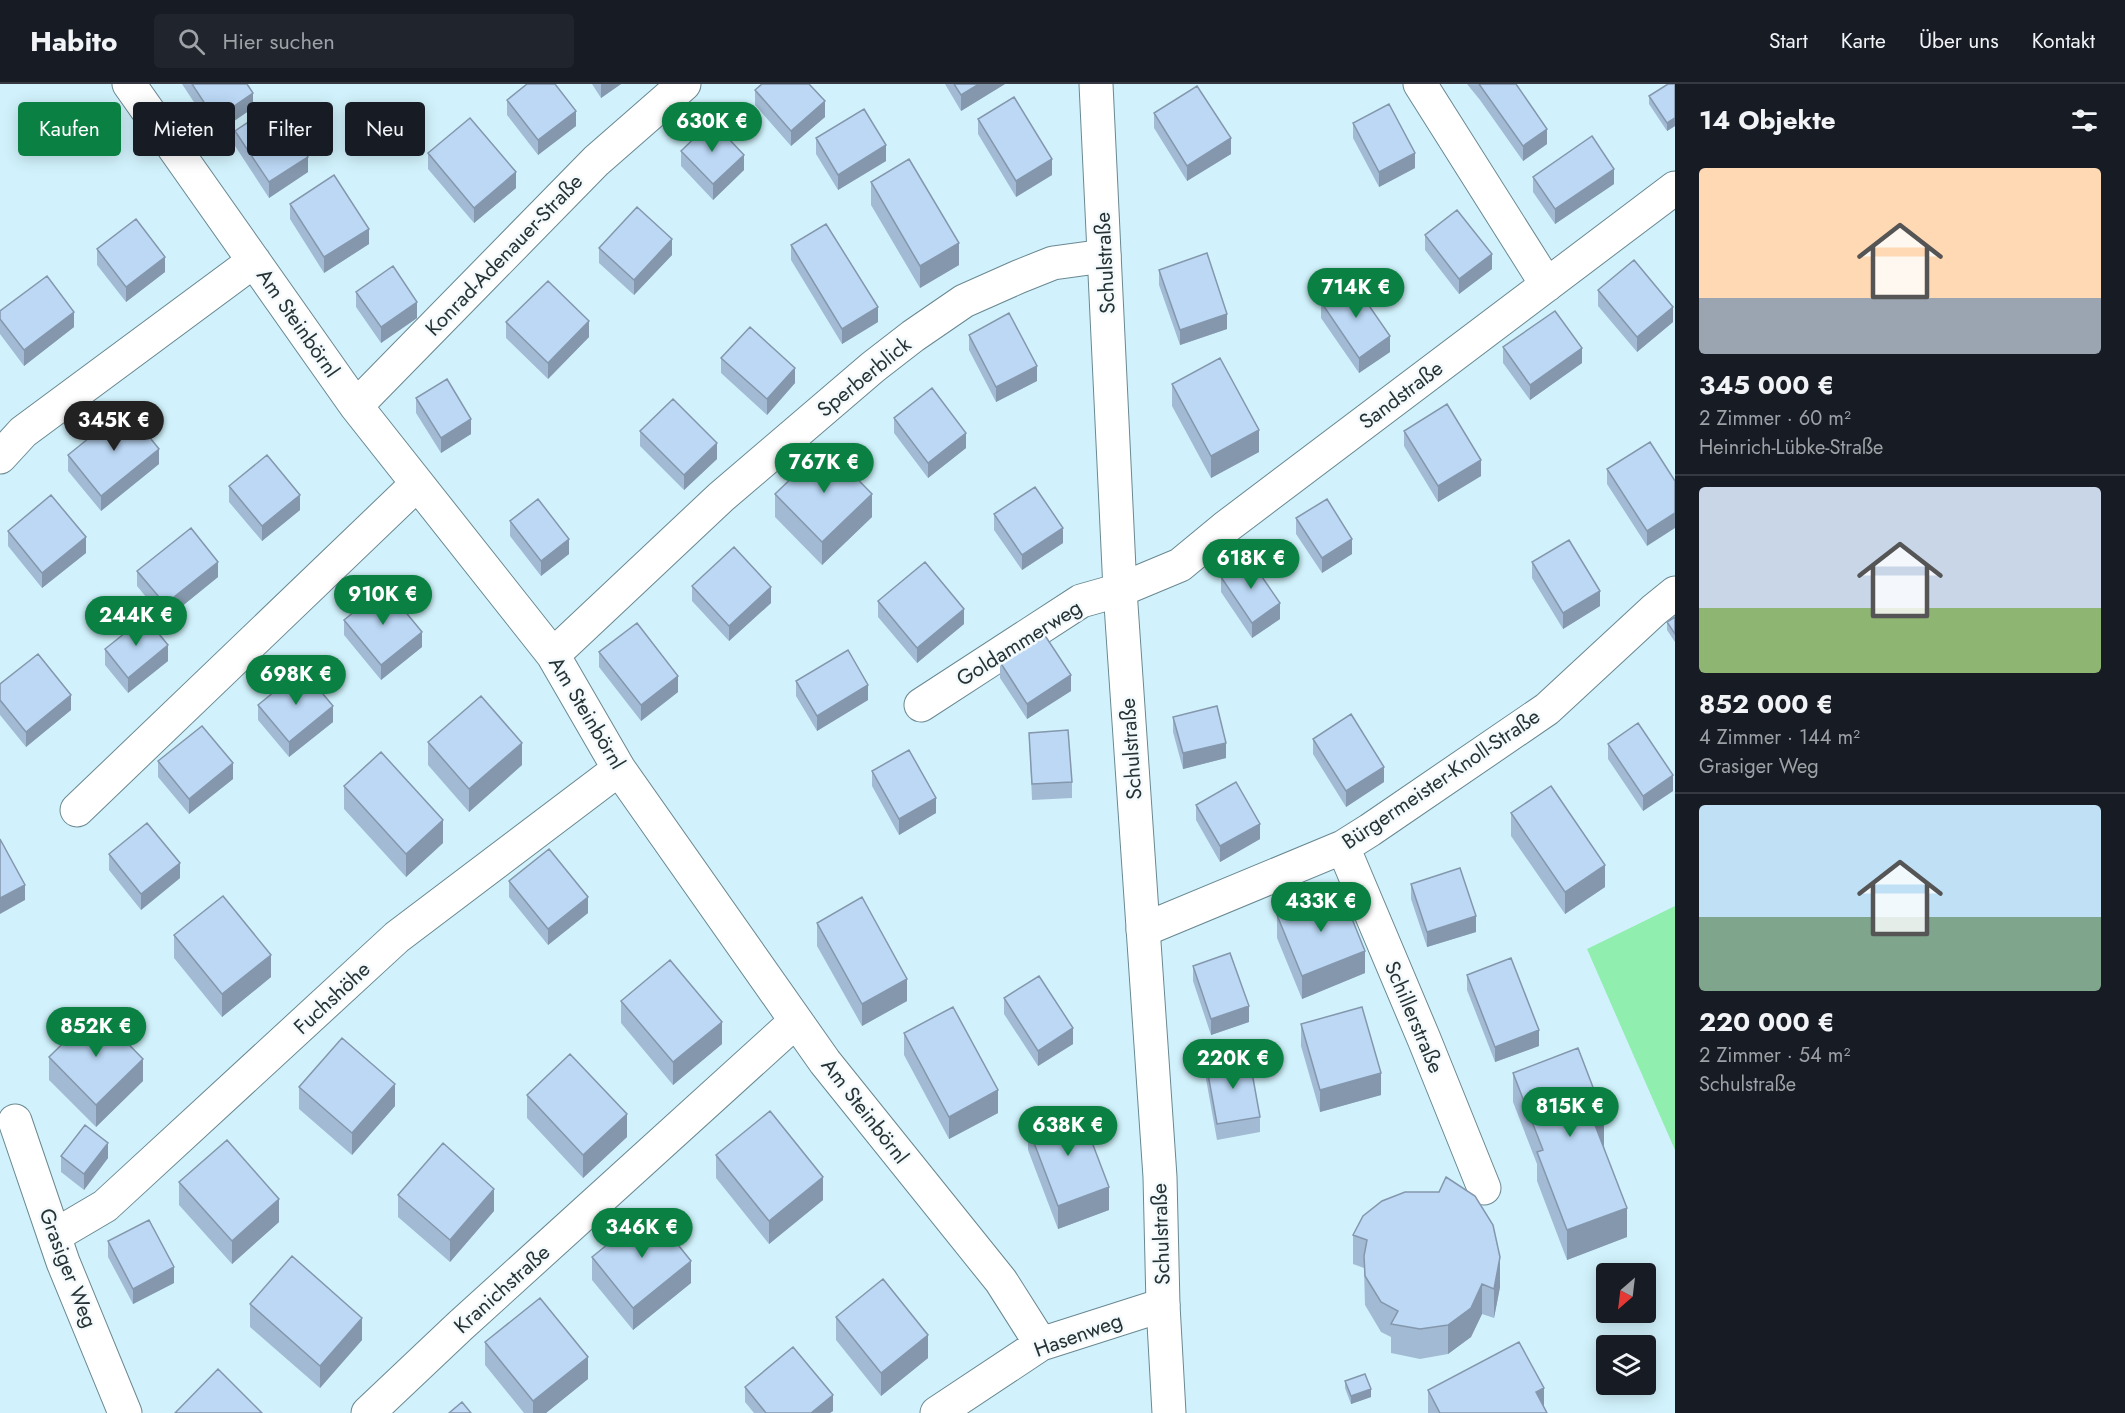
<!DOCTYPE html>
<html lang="de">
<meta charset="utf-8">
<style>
body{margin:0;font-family:Jost,sans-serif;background:#20242c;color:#f1f3f6;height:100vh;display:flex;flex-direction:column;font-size:22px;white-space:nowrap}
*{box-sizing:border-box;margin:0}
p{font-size:20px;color:#9ea1a6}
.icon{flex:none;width:33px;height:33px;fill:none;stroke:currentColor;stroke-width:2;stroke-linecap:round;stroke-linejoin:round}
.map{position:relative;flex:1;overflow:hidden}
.drawer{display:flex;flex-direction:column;background:#171b24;width:450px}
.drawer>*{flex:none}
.guide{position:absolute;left:18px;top:18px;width:570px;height:54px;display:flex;gap:12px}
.needle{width:39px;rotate:208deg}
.controls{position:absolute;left:1596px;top:1179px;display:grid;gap:12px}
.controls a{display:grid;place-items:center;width:60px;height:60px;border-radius:6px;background:#171b24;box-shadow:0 3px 15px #0003;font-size:30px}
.price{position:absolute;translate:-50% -51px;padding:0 14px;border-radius:21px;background:#0b8043;color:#fff;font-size:20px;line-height:39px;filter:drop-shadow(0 2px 3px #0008)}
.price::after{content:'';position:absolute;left:50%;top:36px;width:18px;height:14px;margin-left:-9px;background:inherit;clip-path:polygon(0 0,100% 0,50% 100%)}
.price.active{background:#222;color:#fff}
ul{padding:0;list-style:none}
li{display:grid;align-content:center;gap:12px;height:318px;padding:0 24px}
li+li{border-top:2px solid #363941}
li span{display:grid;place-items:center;height:186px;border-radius:6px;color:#555}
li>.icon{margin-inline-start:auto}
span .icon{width:108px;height:108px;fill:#fffc;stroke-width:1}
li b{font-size:26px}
h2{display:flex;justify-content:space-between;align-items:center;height:72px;padding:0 24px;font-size:26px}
.pill{padding:0 21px;border-radius:6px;background:#171b24;box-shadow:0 3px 15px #0003;font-size:21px;line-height:54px}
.pill.active{background:#0b8043;color:#fff}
header{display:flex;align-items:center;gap:36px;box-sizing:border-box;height:84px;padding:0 30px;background:#171b24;border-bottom:2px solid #363941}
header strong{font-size:28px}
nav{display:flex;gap:33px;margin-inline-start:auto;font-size:21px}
.search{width:420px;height:54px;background:#20242c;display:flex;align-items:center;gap:15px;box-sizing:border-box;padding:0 21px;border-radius:6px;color:#9ea1a6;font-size:22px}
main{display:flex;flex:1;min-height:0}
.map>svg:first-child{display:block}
.green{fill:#90eeaf}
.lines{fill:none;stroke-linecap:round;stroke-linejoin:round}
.minor-casing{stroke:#6a8891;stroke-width:35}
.tertiary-casing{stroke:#6a8891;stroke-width:35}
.minor{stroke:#fff;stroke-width:33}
.tertiary{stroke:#fff;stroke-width:33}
.wall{fill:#a2bad3}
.shaded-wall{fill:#8497ac}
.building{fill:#bcd8f5;stroke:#8497ac;stroke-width:1.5}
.labels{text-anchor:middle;stroke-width:5;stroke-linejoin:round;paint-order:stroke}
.street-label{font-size:21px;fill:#263336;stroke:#f4fafc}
</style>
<header>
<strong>Habito</strong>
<div class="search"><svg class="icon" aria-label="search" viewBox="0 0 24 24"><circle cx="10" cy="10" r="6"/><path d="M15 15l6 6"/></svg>Hier suchen</div>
<nav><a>Start</a><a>Karte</a><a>Über uns</a><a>Kontakt</a></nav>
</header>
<main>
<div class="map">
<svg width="1675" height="1329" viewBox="0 0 1675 1329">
<rect width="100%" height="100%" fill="#d1f2fc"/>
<!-- green -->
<path class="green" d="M1675 822V1066L1587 865Z"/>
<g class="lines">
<defs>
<path id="minor" d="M129 0 356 322 553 571 619 685 825 978 1001 1197 1041 1260
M1420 0 1547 201
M356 322 596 77 684 0
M0 373 23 348 254 177
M553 571 721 413 873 283 913 252 964 217 1018 193 1053 179 1104 172
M921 621 1081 517 1120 506 1180 481 1226 443 1675 104
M77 726 417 400
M1343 763 1424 955 1484 1104
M1143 846 1343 763 1370 746 1547 625 1654 526 1675 509
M15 1037 63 1178 125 1329
M54 1152 105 1122 397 853 619 685
M368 1329 460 1242 796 937
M937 1329 1041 1260 1163 1221"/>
<path id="tertiary" d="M1096 0 1120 506 1160 1093 1163 1221 1169 1329"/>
</defs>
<!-- minor casing -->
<use href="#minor" class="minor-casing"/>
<!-- tertiary casing -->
<use href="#tertiary" class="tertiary-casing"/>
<!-- minor -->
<use href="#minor" class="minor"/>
<!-- tertiary -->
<use href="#tertiary" class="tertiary"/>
</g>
<!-- wall -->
<path class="wall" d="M182 0H247L253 24 215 50Z
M592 0H621L601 14Z
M945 0H1005L961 27Z
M1467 0H1516L1547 60 1523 77 1480 16Z
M1675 0V42L1667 47 1649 20V12Z
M755 6 825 33 791 62 755 21Z
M507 16 576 42 538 71 507 31Z
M1154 29 1231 70 1187 97 1154 44Z
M978 35 1052 91 1016 113 978 50Z
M1353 39 1415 84 1379 103 1353 54Z
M235 47 308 88 269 114 235 62Z
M816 54 886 77 838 106 816 70Z
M681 67 744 86 713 116 681 82Z
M428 69 516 104 474 139 428 85Z
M1533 93 1614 100 1555 140 1533 108Z
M871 98 959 181 920 204 871 121Z
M290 120 369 160 324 189 290 135Z
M1425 151 1492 185 1459 210 1425 166Z
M791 161 878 238 842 260 791 176Z
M599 164 672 171 634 211 599 179Z
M97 165 165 188 126 218 97 181Z
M1159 186 1227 245 1180 261 1159 201Z
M1598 206 1673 238 1637 268 1598 222Z
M356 208 417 234 381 259 356 223Z
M1321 218 1390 268 1359 289 1321 234Z
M0 227 74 243 24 282 0 250Z
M506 238 589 253 548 295 506 254Z
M969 251 1037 297 996 318 969 266Z
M1503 263 1582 279 1530 316 1503 279Z
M721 274 795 299 767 331 721 289Z
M1172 300 1259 368 1211 394 1172 322Z
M416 314 471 350 441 369 416 329Z
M894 334 966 364 928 394 894 349Z
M640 347 717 375 684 406 640 362Z
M1404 347 1481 392 1438 418 1404 362Z
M1650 358 1647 462 1607 400V385Z
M68 371 159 380 101 427 68 387Z
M229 402 300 426 262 457 229 418Z
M775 410 872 433 822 481 775 433Z
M994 430 1063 459 1022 486 994 446Z
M1296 434 1352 470 1322 489 1296 450Z
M510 437 569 470 541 492 510 452Z
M8 447 86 469 42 504 8 462Z
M1532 478 1600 522 1563 545 1532 494Z
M137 487 218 493 165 536 137 502Z
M1221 493 1280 535 1252 554 1221 508Z
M692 502 771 519 729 557 692 517Z
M878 517 964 540 917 579 878 533Z
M1675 533V558L1667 546V538Z
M344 536 422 563 381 596 344 551Z
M105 565 168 577 128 609 105 581Z
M599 568 678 608 641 637 599 583Z
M1000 578 1071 607 1027 635 1000 594Z
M796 597 868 616 817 647 796 612Z
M0 600 71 626 26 663 0 631Z
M258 621 333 638 289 673 258 636Z
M1173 633 1226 674 1183 685 1173 648Z
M1029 649 1072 698V714L1032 716Z
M1313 655 1384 698 1346 723 1313 670Z
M428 658 522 681 469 728 428 681Z
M1608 660 1673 707 1643 727 1608 675Z
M158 677 233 695 189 730 158 693Z
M872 687 936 729 899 751 872 702Z
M344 702 443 759 406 793 344 725Z
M1196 721 1260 755 1220 778 1196 736Z
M1511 729 1605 803 1565 830 1511 752Z
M109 770 180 794 141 826 109 786Z
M509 797 588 829 548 861 509 813Z
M1411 800 1476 848 1427 863 1411 815Z
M1277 831 1365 889 1302 915 1277 854Z
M817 839 907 917 862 942 817 862Z
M174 851 271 893 222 933 174 874Z
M1193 882 1249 938 1211 951 1193 897Z
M1467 891 1539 962 1495 978 1467 906Z
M1004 914 1073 960 1038 982 1004 930Z
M621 917 722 960 673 1001 621 939Z
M1301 940 1381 1011 1320 1028 1301 962Z
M904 949 998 1029 949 1055 904 971Z
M49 973 143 997 96 1043 49 996Z
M1206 979 1260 1033V1048L1217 1056 1206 995Z
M1513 989 1604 1062 1627 1153 1567 1176 1537 1097V1080L1513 1018Z
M299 1003 395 1022 352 1071 299 1025Z
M527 1011 627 1053 583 1094 527 1034Z
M1028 1043 1109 1126 1058 1145 1028 1066Z
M716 1071 823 1116 769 1160 716 1094Z
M61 1072 108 1074 84 1106 61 1088Z
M179 1098 279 1138 232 1180 179 1121Z
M398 1111 494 1127 450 1178 398 1133Z
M1353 1151 1500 1203 1494 1234 1482 1230 1471 1253 1448 1270 1420 1275 1391 1269V1253L1381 1248 1365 1221 1364 1184 1353 1180Z
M108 1157 174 1199 133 1220 108 1173Z
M592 1173 691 1199 633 1246 592 1196Z
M250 1220 362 1256 320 1304 250 1243Z
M836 1233 928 1274 881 1312 836 1256Z
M485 1258 588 1295 546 1329H524L485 1281Z
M1345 1297 1371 1313 1351 1320 1345 1304Z
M745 1303 833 1327 830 1329H754L745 1318Z
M1428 1306 1544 1323 1547 1329H1428Z"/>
<!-- shaded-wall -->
<path class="shaded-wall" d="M601 0H621L601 14Z
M979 0H1005L961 27V11Z
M253 9V24L215 50V35Z
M825 17V33L791 62V47Z
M576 27V42L538 71V56Z
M1675 34V42L1667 47V39Z
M1547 45V60L1523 77V62Z
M1231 54V70L1187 97V82Z
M886 61V77L838 106V91Z
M1415 69V84L1379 103V88Z
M744 71V86L713 116V100Z
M308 73V88L269 114V98Z
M1052 75V91L1016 113V97Z
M1614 85V100L1555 140V125Z
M516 88V104L474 139V124Z
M369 145V160L324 189V173Z
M672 155V171L634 211V196Z
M959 159V181L920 204V182Z
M1492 170V185L1459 210V195Z
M165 173V188L126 218V203Z
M417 218V234L381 259V243Z
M878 223V238L842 260V245Z
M1673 223V238L1637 268V253Z
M74 228V243L24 282V266Z
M1227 230V245L1180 261V246Z
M589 237V253L548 295V279Z
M1390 252V268L1359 289V274Z
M1582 264V279L1530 316V301Z
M1037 282V297L996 318V303Z
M795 284V299L767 331V315Z
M471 335V350L441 369V354Z
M1259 346V368L1211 394V372Z
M966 349V364L928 394V379Z
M717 359V375L684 406V391Z
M159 365V380L101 427V412Z
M1481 376V392L1438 418V402Z
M872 410V433L822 481V458Z
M300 411V426L262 457V442Z
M1675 429V444L1647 462V447Z
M1063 444V459L1022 486V471Z
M86 453V469L42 504V489Z
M569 455V470L541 492V477Z
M1352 455V470L1322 489V474Z
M218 478V493L165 536V520Z
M771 503V519L729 557V542Z
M1600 507V522L1563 545V529Z
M1280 519V535L1252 554V539Z
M964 525V540L917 579V564Z
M422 548V563L381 596V581Z
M168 561V577L128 609V594Z
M1071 591V607L1027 635V620Z
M678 592V608L641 637V621Z
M868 601V616L817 647V632Z
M71 611V626L26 663V648Z
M333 622V638L289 673V658Z
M522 659V681L469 728V705Z
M1226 659V674L1183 685V669Z
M233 679V695L189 730V715Z
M1384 683V698L1346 723V707Z
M1673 691V707L1643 727V712Z
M936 714V729L899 751V735Z
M443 736V759L406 793V770Z
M1260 740V755L1220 778V762Z
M180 779V794L141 826V810Z
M1605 781V803L1565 830V808Z
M25 801V816L0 830V814Z
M588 813V829L548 861V845Z
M1476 832V848L1427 863V848Z
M1365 867V889L1302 915V892Z
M271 871V893L222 933V910Z
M907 895V917L862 942V920Z
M1249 922V938L1211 951V935Z
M722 938V960L673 1001V978Z
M1073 944V960L1038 982V967Z
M1539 946V962L1495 978V963Z
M143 975V997L96 1043V1021Z
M1381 989V1011L1320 1028V1006Z
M395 1000V1022L352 1071V1049Z
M998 1006V1029L949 1055V1033Z
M627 1030V1053L583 1094V1071Z
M1604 1032V1062L1593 1065V1036Z
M108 1059V1074L84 1106V1090Z
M823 1093V1116L769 1160V1137Z
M1109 1103V1126L1058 1145V1122Z
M494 1105V1127L450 1178V1156Z
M279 1115V1138L232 1180V1157Z
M1627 1124V1153L1567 1176V1146Z
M1500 1173V1203L1494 1234V1205Z
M691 1177V1199L633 1246V1224Z
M174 1183V1199L133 1220V1205Z
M1482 1200V1230L1471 1253 1448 1270V1241Z
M362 1234V1256L320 1304V1282Z
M928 1251V1274L881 1312V1289Z
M588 1273V1295L546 1329H533V1317Z
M1544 1304V1329L1536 1308Z
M1371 1305V1313L1351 1320V1312Z
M833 1311V1327L830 1329H811Z"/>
<!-- building -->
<path class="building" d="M192 0H247L253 9 215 35Z
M527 0H555L576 27 538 56 507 16Z
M762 0H809L825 17 791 47 755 6Z
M954 0H979L961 11Z
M1479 0H1516L1547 45 1523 62Z
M1668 0H1675V34L1667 39 1649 12Z
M1197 2 1231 54 1187 82 1154 29Z
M1014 13 1052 75 1016 97 978 35Z
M1389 20 1415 69 1379 88 1353 39Z
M274 21 308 73 269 98 235 47Z
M864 25 886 61 838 91 816 54Z
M470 34 516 88 474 124 428 69Z
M712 37 744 71 713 100 681 67Z
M1592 52 1614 85 1555 125 1533 93Z
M909 75 959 159 920 182 871 98Z
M334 91 369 145 324 173 290 120Z
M637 123 672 155 634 196 599 164Z
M1457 126 1492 170 1459 195 1425 151Z
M136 135 165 173 126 203 97 165Z
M826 140 878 223 842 245 791 161Z
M1207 169 1227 230 1180 246 1159 186Z
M1634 176 1673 223 1637 253 1598 206Z
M393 182 417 218 381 243 356 208Z
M47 192 74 228 24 266 0 235V227Z
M548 197 589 237 548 279 506 238Z
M1352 197 1390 252 1359 274 1321 218Z
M1555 227 1582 264 1530 301 1503 263Z
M1009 229 1037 282 996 303 969 251Z
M750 243 795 284 767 315 721 274Z
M1220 274 1259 346 1211 372 1172 300Z
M447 295 471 335 441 354 416 314Z
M932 304 966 349 928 379 894 334Z
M673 315 717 359 684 391 640 347Z
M1447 320 1481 376 1438 402 1404 347Z
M126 324 159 365 101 412 68 371Z
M1650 358 1675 397V429L1647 447 1607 385Z
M825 362 872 410 822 458 775 410Z
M267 371 300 411 262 442 229 402Z
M1035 403 1063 444 1022 471 994 430Z
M51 411 86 453 42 489 8 447Z
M538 415 569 455 541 477 510 437Z
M1327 415 1352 455 1322 474 1296 434Z
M191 444 218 478 165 520 137 487Z
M1569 456 1600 507 1563 529 1532 478Z
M734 463 771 503 729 542 692 502Z
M1249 474 1280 519 1252 539 1221 493Z
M925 478 964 525 917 564 878 517Z
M385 503 422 548 381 581 344 536Z
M145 533 168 561 128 594 105 565Z
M1675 533V550L1667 538Z
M637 539 678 592 641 621 599 568Z
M1044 550 1071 591 1027 620 1000 578Z
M848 566 868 601 817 632 796 597Z
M38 570 71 611 26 648 0 616V600Z
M302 585 333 622 289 658 258 621Z
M481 612 522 659 469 705 428 658Z
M1217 622 1226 659 1183 669 1173 633Z
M1351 630 1384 683 1346 707 1313 655Z
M1638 639 1673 691 1643 712 1608 660Z
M202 642 233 679 189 715 158 677Z
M1068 646 1072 698 1032 700 1029 649Z
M909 666 936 714 899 735 872 687Z
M381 668 443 736 406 770 344 702Z
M1236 698 1260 740 1220 762 1196 721Z
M1551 702 1605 781 1565 808 1511 729Z
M147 739 180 779 141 810 109 770Z
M0 755 25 801 0 814Z
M549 765 588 813 548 845 509 797Z
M1460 784 1476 832 1427 848 1411 800Z
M1340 805 1365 867 1302 892 1277 831Z
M223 812 271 871 222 910 174 851Z
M862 813 907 895 862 920 817 839Z
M1230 869 1249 922 1211 935 1193 882Z
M1511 874 1539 946 1495 963 1467 891Z
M670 876 722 938 673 978 621 917Z
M1039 892 1073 944 1038 967 1004 914Z
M953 923 998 1006 949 1033 904 949Z
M1362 923 1381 989 1320 1006 1301 940Z
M96 927 143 975 96 1021 49 973Z
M342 954 395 1000 352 1049 299 1003Z
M1578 964 1604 1032 1593 1036 1627 1124 1567 1146 1537 1068 1543 1066 1513 989Z
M570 970 627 1030 583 1071 527 1011Z
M1249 972 1260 1033 1217 1040 1206 979Z
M1079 1024 1109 1103 1058 1122 1028 1043Z
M770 1027 823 1093 769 1137 716 1071Z
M85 1041 108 1059 84 1090 61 1072Z
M227 1056 279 1115 232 1157 179 1098Z
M443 1059 494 1105 450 1156 398 1111Z
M1446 1093 1475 1112 1493 1141 1500 1173 1494 1205 1482 1200 1471 1224 1448 1241 1420 1245 1391 1240 1398 1227 1381 1218 1365 1192 1364 1172 1367 1156 1353 1151 1363 1132 1382 1117 1405 1108H1439Z
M650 1126 691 1177 633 1224 592 1173Z
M149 1136 174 1183 133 1205 108 1157Z
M292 1172 362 1234 320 1282 250 1220Z
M883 1195 928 1251 881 1289 836 1233Z
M540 1214 588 1273 533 1317 485 1258Z
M1519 1258 1544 1304 1536 1308 1547 1329H1440L1428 1306Z
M793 1263 833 1311 811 1329H766L745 1303Z
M218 1285 262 1329H175Z
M1365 1290 1371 1305 1351 1312 1345 1297Z
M462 1318 471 1329H449Z"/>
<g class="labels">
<!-- street labels -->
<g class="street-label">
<text transform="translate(504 171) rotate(-46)" y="7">Konrad-Adenauer-Straße</text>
<text transform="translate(1105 179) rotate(-93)" y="7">Schulstraße</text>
<text transform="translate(298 239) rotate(55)" y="7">Am Steinbörnl</text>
<text transform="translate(864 293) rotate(-39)" y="7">Sperberblick</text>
<text transform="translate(1401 311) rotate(-37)" y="7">Sandstraße</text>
<text transform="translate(1019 559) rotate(-32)" y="7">Goldammerweg</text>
<text transform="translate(587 629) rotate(59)" y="7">Am Steinbörnl</text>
<text transform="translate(1131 665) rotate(-94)" y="7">Schulstraße</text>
<text transform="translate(1441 695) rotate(-34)" y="7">Bürgermeister-Knoll-Straße</text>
<text transform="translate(332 914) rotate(-43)" y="7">Fuchshöhe</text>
<text transform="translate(1414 933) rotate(67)" y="7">Schillerstraße</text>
<text transform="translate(865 1027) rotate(52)" y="7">Am Steinbörnl</text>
<text transform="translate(1161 1150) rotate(-92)" y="7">Schulstraße</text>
<text transform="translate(68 1184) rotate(69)" y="7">Grasiger Weg</text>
<text transform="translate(502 1205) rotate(-42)" y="7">Kranichstraße</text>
<text transform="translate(1078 1251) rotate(-20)" y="7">Hasenweg</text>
</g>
</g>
</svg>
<div class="controls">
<a><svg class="needle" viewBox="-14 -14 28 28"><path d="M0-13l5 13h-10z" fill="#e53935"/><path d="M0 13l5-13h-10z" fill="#9ea1a6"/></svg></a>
<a><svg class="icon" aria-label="layers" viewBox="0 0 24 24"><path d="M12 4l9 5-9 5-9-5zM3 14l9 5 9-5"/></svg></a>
</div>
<b class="price" style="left:712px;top:69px">630K €</b>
<b class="price" style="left:1356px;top:235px">714K €</b>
<b class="price active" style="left:114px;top:368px">345K €</b>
<b class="price" style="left:824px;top:410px">767K €</b>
<b class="price" style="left:1251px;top:506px">618K €</b>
<b class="price" style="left:383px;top:542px">910K €</b>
<b class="price" style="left:136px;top:563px">244K €</b>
<b class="price" style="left:296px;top:622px">698K €</b>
<b class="price" style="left:1321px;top:849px">433K €</b>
<b class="price" style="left:96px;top:974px">852K €</b>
<b class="price" style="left:1233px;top:1006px">220K €</b>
<b class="price" style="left:1570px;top:1054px">815K €</b>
<b class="price" style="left:1068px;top:1073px">638K €</b>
<b class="price" style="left:642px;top:1175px">346K €</b>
<div class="guide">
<a class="pill active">Kaufen</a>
<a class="pill">Mieten</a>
<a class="pill">Filter</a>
<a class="pill">Neu</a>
</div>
</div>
<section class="drawer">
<h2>14 Objekte<svg class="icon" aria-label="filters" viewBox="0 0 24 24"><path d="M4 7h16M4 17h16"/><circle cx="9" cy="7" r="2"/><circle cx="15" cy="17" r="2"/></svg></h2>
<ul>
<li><span style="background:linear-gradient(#ffd9b3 70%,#9aa5b1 0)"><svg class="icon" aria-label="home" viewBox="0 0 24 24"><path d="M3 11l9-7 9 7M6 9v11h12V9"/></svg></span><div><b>345 000 €</b><p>2 Zimmer · 60 m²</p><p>Heinrich-Lübke-Straße</p></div></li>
<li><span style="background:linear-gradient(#c9d6e8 65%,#8fb573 0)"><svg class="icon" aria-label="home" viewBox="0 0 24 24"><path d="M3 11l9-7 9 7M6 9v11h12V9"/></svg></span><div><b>852 000 €</b><p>4 Zimmer · 144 m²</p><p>Grasiger Weg</p></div></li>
<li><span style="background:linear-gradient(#bfe0f5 60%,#7fa58c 0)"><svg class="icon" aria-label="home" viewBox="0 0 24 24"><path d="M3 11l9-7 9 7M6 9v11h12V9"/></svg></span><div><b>220 000 €</b><p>2 Zimmer · 54 m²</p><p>Schulstraße</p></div></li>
</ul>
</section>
</main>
